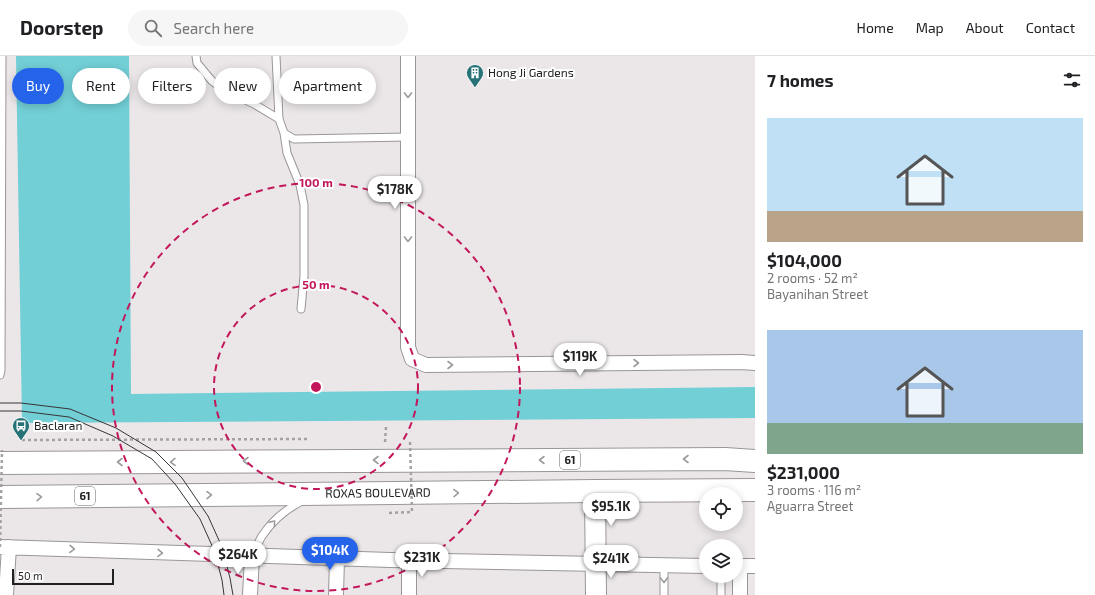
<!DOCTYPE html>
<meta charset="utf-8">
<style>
body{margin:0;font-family:"Exo 2",sans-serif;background:#f6f6f6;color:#202124;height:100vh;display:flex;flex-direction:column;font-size:15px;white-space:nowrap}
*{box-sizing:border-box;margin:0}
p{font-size:13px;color:#757577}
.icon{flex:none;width:22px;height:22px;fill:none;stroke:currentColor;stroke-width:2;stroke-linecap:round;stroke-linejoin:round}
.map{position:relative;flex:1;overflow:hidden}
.side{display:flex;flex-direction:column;background:#fff;width:340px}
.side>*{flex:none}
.hud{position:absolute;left:12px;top:12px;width:380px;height:36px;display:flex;gap:8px}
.tools{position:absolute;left:699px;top:431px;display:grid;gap:8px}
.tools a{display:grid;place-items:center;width:44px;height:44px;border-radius:50%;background:#fff;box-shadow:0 2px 10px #0003;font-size:20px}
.scale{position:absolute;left:12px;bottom:10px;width:102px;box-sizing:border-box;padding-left:4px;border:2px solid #222121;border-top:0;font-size:11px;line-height:14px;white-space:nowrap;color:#222121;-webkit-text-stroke:3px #fff;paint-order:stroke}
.price{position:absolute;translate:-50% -34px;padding:0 9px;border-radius:14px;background:#fff;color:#222;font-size:13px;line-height:26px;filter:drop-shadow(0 1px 2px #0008)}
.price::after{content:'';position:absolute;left:50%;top:24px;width:12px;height:9px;margin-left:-6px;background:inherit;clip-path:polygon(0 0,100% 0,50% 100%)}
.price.selected{background:#2563eb;color:#fff}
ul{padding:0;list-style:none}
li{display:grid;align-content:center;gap:8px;height:212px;padding:0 12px}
li span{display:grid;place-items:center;height:124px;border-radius:0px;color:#555}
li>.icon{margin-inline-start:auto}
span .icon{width:72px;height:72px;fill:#fffc;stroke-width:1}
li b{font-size:17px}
h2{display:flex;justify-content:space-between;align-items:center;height:48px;padding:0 12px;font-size:17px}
.tag{padding:0 14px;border-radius:18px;background:#fff;box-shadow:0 2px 10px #0003;font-size:14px;line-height:36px}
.tag.selected{background:#2563eb;color:#fff}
header{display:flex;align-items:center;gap:24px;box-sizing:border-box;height:56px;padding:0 20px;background:#fff;border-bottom:1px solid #e0e0e0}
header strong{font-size:19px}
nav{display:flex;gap:22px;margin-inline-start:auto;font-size:14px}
.search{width:280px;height:36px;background:#f6f6f6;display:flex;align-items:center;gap:10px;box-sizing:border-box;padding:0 14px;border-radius:22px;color:#757577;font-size:15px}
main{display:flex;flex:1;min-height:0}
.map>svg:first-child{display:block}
.water{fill:#72cfd6}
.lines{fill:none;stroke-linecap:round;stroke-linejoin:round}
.lane-casing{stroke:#9a9698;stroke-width:9}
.street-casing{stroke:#9a9698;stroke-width:16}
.secondary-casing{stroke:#9a9698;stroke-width:22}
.highway-casing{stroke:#9a9698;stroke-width:24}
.path{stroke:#a4a1a2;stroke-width:2.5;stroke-dasharray:3 3;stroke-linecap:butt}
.lane{stroke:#fff;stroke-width:7}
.street{stroke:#fff;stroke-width:14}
.secondary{stroke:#fff;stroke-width:20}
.highway{stroke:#fff;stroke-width:22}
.tram{stroke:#373536;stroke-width:1}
.path-bridge{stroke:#a4a1a2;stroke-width:2.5;stroke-dasharray:3 3;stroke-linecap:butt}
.oneway{stroke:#9c9b9b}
.ring{fill:none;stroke:#c2185b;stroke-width:2;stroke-dasharray:7 5}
.labels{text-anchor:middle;stroke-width:4;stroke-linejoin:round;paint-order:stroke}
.shield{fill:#fff;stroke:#646464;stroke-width:1}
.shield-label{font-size:11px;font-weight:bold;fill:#222121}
.poi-label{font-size:12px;fill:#222121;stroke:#fff;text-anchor:start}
.street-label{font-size:12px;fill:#222121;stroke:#fff}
.centre{fill:#c2185b;stroke:#fff;stroke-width:2}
.ring-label{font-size:12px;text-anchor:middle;font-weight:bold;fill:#c2185b;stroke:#fff;stroke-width:4;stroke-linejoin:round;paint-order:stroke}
</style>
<header>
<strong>Doorstep</strong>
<div class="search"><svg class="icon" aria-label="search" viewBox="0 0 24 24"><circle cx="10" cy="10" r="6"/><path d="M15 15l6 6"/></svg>Search here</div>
<nav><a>Home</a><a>Map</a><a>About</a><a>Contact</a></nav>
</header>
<main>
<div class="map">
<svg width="755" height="539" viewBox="0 0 755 539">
<rect width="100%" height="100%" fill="#ebe7e9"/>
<!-- water -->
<path class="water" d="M16 0H129L131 338 755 331V362L22 367Z"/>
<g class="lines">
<defs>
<path id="lane" d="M196 0 197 7 212 25 225 34 254 48 279 63
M276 0 279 63 284 77 294 83 408 81
M284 77 287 97 300 129 304 149V220L301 253
M0 319 1 314 2 0
M253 500C256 494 258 486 262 480 272 465 286 453 302 445
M664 509V539
M721 520V539"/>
<path id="street" d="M408 0V291L412 303 426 309 741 306 755 307
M0 491 390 504 706 510
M409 505V539
M736 510H755
M740 510V539
M6 539 9 491
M250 539 252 500
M336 539 337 503"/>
<path id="secondary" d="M595 435 596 539"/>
<g id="highway">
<path d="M0 407 725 403 755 405"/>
<path id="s1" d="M0 441 595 435 755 434"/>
</g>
</defs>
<!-- lane casing -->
<use href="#lane" class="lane-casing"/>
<!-- street casing -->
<use href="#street" class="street-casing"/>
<!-- secondary casing -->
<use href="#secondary" class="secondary-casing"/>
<!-- highway casing -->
<use href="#highway" class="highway-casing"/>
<!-- path -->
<path class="path" d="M386 371 385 386H387
M22 384 307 383
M389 457 412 456"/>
<!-- lane -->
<use href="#lane" class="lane"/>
<!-- street -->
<use href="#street" class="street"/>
<!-- secondary -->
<use href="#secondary" class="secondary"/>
<!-- highway -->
<use href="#highway" class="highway"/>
<!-- tram -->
<path class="tram" d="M0 347H21L70 353 116 372 156 396 182 422 208 460 222 491 230 522 233 539
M0 355H21L69 361 113 380 152 403 175 428 200 463 214 494 222 524 224 539"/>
<!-- path-bridge -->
<path class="path-bridge" d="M410 386 412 456
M0 491 2 394"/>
</g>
<!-- one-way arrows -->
<defs><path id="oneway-chevron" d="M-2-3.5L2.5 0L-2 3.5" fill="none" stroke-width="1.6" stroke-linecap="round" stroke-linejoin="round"/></defs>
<g class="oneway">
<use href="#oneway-chevron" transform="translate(408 39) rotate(90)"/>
<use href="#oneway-chevron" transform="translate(408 183) rotate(90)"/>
<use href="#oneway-chevron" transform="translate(636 307)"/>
<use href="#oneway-chevron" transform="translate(450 309)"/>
<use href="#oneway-chevron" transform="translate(686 403) rotate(180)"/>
<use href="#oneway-chevron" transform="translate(376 404) rotate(180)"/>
<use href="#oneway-chevron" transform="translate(542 404) rotate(180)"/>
<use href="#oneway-chevron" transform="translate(246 405) rotate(180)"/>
<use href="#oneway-chevron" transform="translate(120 406) rotate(-180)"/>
<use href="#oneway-chevron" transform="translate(173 406) rotate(179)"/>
<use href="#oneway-chevron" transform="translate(456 437) rotate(-1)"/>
<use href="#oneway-chevron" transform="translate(209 439) rotate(-1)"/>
<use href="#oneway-chevron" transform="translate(39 441) rotate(-1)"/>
<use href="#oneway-chevron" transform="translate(273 467) rotate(-50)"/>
<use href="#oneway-chevron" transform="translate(72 493) rotate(2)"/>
<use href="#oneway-chevron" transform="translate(160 497) rotate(2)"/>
<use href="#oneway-chevron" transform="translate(664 524) rotate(89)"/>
</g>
<!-- distance rings -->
<g class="ring">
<circle cx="316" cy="331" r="102"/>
<circle cx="316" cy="331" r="204"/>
</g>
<!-- icons -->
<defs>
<symbol id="building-pin" viewBox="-11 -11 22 30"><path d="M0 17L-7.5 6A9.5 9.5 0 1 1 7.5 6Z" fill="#277277" stroke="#fff"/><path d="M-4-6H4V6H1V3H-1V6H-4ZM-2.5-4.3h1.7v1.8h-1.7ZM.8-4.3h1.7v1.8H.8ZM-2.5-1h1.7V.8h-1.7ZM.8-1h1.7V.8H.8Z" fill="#fff"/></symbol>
<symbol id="bus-pin" viewBox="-11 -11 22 30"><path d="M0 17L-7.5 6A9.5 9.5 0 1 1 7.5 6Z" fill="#277277" stroke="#fff"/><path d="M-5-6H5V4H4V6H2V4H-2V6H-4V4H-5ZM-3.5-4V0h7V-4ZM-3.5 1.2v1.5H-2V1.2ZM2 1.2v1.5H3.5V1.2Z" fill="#fff"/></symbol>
</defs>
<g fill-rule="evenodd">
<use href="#building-pin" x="465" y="7" width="20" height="27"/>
<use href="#bus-pin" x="11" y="360" width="20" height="27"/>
</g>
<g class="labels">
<!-- shield labels -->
<g class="shield">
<rect x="560" y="395" width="20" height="18" rx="3"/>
<rect x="75" y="431" width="20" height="18" rx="3"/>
</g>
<g class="shield-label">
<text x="570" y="408">61</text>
<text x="85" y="444">61</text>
</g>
<!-- poi labels -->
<g class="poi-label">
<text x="488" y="21">Hong Ji Gardens</text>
<text x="34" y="374">Baclaran</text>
</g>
<!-- street labels -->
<g class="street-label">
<text dy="4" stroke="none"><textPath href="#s1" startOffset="378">ROXAS BOULEVARD</textPath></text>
</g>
</g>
<circle cx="316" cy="331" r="6" class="centre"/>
<g class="ring-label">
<text x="316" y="131">100 m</text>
<text x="316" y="233">50 m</text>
</g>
</svg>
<div class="tools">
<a><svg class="icon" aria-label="locate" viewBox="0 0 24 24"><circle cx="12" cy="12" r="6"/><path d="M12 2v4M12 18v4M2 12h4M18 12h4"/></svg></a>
<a><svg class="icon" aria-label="layers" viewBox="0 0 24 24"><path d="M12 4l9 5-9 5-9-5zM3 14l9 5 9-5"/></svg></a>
</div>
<div class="scale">50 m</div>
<b class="price" style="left:395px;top:154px">$178K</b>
<b class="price" style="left:580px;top:321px">$119K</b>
<b class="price" style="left:611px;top:471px">$95.1K</b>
<b class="price selected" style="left:330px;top:515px">$104K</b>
<b class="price" style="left:238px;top:519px">$264K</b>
<b class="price" style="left:422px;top:522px">$231K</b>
<b class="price" style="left:611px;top:523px">$241K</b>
<div class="hud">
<a class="tag selected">Buy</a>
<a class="tag">Rent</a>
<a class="tag">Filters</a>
<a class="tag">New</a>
<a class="tag">Apartment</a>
</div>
</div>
<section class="side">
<h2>7 homes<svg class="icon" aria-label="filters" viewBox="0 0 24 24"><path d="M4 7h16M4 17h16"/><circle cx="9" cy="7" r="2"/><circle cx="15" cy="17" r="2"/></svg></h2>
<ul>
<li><span style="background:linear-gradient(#bfe0f5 75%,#b9a48a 0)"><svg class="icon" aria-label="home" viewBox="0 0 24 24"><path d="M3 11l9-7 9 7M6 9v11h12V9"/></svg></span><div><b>$104,000</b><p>2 rooms · 52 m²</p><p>Bayanihan Street</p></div></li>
<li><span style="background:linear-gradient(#a9c7e8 75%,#7fa58c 0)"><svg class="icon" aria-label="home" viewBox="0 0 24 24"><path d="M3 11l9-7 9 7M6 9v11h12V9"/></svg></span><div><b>$231,000</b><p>3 rooms · 116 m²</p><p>Aguarra Street</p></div></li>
</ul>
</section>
</main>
